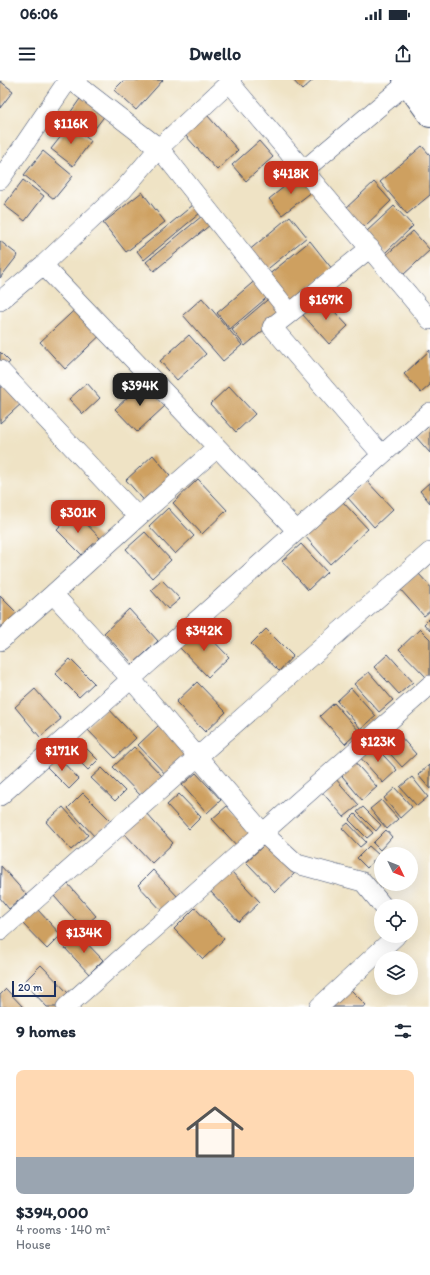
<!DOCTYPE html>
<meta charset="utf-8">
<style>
body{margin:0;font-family:Itim,sans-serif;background:#f2f2f3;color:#1f2937;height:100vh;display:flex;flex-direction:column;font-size:15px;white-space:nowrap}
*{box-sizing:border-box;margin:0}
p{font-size:13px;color:#747a83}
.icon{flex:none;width:22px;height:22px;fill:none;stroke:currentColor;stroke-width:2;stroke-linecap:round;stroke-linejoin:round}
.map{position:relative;height:927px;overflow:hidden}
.side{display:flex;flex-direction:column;background:#fff;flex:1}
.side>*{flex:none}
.needle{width:26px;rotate:133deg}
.fabs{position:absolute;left:374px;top:767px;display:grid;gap:8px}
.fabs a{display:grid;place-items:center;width:44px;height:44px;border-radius:50%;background:#fff;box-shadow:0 4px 16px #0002;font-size:20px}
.scale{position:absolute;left:12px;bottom:10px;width:44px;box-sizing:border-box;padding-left:4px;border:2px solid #1b2f5e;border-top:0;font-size:11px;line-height:14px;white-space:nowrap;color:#1b2f5e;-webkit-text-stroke:3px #fff;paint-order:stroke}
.price{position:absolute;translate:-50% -34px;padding:0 9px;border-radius:8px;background:#c8321e;color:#fff;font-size:13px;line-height:26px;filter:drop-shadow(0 1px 2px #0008)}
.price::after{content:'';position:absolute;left:50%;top:24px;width:12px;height:9px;margin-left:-6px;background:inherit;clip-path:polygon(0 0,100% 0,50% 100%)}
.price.active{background:#222;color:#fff}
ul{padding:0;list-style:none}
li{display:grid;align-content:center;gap:8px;height:212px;padding:0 16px}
li span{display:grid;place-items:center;height:124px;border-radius:8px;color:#555}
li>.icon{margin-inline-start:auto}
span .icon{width:72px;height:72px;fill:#fffc;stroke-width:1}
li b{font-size:17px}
h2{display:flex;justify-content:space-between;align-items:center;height:48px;padding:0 16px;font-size:17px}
.status{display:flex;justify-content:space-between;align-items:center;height:28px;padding:0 20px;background:#fff;direction:ltr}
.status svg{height:11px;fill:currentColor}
header{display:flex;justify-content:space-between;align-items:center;height:52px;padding:0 16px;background:#fff;font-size:18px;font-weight:700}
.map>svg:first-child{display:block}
.building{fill:#cea061}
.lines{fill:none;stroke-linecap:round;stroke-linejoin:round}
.minor-casing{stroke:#3b4a6d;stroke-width:20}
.major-casing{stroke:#3b4a6d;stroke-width:24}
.minor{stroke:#fff;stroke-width:19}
.major{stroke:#fff;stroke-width:22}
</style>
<div class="status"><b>06:06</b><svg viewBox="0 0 49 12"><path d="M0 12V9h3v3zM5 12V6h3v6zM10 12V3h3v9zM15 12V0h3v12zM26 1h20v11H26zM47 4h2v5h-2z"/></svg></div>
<header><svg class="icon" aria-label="menu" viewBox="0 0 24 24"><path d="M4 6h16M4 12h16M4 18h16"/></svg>Dwello<svg class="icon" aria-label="share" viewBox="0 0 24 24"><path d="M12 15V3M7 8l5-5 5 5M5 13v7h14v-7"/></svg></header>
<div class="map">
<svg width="430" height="927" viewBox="0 0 430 927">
<rect width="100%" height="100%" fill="#fff"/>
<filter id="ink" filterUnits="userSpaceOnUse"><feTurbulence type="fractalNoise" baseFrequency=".025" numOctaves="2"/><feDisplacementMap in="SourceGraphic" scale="8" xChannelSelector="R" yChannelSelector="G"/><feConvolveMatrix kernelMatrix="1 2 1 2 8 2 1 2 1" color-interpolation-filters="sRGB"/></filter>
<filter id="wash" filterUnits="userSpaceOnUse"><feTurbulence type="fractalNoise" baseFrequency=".012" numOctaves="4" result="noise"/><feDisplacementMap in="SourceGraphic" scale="16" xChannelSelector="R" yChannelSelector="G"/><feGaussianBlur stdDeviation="0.9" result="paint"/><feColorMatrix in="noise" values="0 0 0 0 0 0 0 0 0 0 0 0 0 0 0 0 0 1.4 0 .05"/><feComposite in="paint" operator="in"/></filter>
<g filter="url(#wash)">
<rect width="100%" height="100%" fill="#efe3c5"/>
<g id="blocks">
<!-- building -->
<path class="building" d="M124 0H163L136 30 114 10Z
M293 0H313L302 10Z
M0 1 13 11 0 28Z
M82 16 106 34 93 51 70 33Z
M207 35 238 70 217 90 185 55Z
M70 45 91 61 73 86 51 69Z
M259 61 273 77 246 101 232 85Z
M422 66 430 75V115L407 134 380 102Z
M43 71 73 96 54 119 24 95Z
M300 94 313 111 282 135 269 119Z
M23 100 44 116 25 141 4 125Z
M374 102 391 121 363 148 345 129Z
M142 112 165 142 126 172 103 143Z
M193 125 200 133 144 180 137 171Z
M394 126 413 146 385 173 366 152Z
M202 136 210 145 154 191 146 182Z
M290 136 307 157 264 192 247 172Z
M413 151 430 170 402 196 384 177Z
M0 161 18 175 0 198Z
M310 161 333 190 290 224 267 196Z
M258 198 271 214 230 249 217 233Z
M273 215 286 231 245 266 232 250Z
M202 218 242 265 223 281 183 235Z
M322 218 348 246 329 264 303 235Z
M83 222 108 248 65 289 40 262Z
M189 255 206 274 177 300 160 281Z
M430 270V305L421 313 404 294Z
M0 272 10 282 0 291Z
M144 302 165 326 137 352 115 329Z
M87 303 100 318 83 334 69 319Z
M5 304 22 323 0 343V308Z
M229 306 255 334 236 352 210 324Z
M430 345V373L416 357Z
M153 375 175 401 148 425 126 400Z
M198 399 227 430 202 454 173 423Z
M367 401 393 429 374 447 348 418Z
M430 402V423L420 411Z
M342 421 368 449 330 484 304 455Z
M168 428 194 456 175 474 149 446Z
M75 432 100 458 82 475 57 450Z
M145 452 171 480 152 498 126 469Z
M301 464 327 492 308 510 282 481Z
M418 493 430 506V531L424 536 400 509Z
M162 500 180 519 168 529 151 510Z
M0 516 18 534 0 551Z
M129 529 158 561 133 584 104 553Z
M430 538V551L424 544Z
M200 547 229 577 208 597 179 567Z
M266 549 293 576 279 591 251 564Z
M420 549 430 559V598L428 599 399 569Z
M388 574 413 602 399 614 374 587Z
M70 579 94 603 79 617 55 593Z
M369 592 393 620 379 632 354 604Z
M197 602 226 632 205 652 176 622Z
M351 608 376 636 361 649 337 621Z
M35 609 61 639 40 657 15 627Z
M334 623 359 651 345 664 320 636Z
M107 627 136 658 115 678 86 648Z
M159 645 188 675 167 696 138 665Z
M391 646 416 674 402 687 377 659Z
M74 656 98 680 88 690 64 666Z
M372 663 397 690 383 703 358 675Z
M134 667 163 697 142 717 113 687Z
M56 675 79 699 69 709 46 686Z
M352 679 377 707 362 720 338 691Z
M429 685 430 686V709L418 695Z
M102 688 125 711 115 721 91 698Z
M196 693 221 720 207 733 182 705Z
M334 697 359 725 344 737 320 710Z
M412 697 428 717 417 726 400 707Z
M395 708 412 727 400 738 384 718Z
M83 713 112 742 96 758 68 728Z
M179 714 201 737 189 749 167 725Z
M381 720 398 739 387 749 370 729Z
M227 726 254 755 239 768 212 739Z
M63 727 88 755 71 770 46 742Z
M363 727 381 745 376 751 357 732Z
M145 732 173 763 152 783 123 752Z
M355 734 373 753 367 758 349 740Z
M348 743 366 762 360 767 342 748Z
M386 750 392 757 380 770 373 763Z
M267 762 296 792 275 812 246 782Z
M369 766 379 775 367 788 357 778Z
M1 786 26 814 9 829 0 818Z
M153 790 178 817 162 831 138 805Z
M231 791 260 822 239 842 210 811Z
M68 804 96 836 82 848 54 816Z
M195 828 224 859 203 879 174 849Z
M37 829 61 855 47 869 22 843Z
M78 854 103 880 89 894 64 867Z
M41 885 69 914 56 927H47L24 902Z
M349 908 366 925 363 927H329Z
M6 909 23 927H0V915Z"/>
</g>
</g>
<g filter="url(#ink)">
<use href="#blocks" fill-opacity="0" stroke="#3b4a6d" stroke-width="1"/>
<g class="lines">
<defs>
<path id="minor" d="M77 0 75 3 159 68 232 0
M230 3 430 240
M304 90 406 4
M0 100 68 0
M43 185 297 451
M0 221 43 185 123 110 159 68 290 233 370 168
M290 233 272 247 382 375
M0 290 138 437
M53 514 138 437 217 368
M0 561 53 514 131 599 263 753 297 784 363 802 383 826
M0 716 430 332
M0 851 430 472
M66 927 430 605
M319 927 396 856"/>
<path id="major" d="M404 0 430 36
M423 0 430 9"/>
</defs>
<!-- minor casing -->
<use href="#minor" class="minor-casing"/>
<!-- major casing -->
<use href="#major" class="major-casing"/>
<!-- minor -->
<use href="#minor" class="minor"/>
<!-- major -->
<use href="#major" class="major"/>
</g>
</g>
</svg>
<div class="fabs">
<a><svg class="needle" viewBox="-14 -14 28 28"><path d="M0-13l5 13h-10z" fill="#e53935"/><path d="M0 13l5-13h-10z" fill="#747a83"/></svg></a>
<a><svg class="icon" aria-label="locate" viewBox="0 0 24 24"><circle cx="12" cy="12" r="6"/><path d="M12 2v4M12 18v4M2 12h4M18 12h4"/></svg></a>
<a><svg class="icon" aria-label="layers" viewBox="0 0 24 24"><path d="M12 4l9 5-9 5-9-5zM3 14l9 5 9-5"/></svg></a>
</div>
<div class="scale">20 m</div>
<b class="price" style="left:71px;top:65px">$116K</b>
<b class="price" style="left:291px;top:115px">$418K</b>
<b class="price" style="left:326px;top:241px">$167K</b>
<b class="price active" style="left:140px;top:327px">$394K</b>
<b class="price" style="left:78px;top:454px">$301K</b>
<b class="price" style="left:204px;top:572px">$342K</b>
<b class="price" style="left:378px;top:683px">$123K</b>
<b class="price" style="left:62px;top:692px">$171K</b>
<b class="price" style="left:84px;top:874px">$134K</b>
</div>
<section class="side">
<h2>9 homes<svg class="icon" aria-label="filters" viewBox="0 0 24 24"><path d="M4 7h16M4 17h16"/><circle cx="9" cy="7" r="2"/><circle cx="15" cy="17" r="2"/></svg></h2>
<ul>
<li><span style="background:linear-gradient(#ffd9b3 70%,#9aa5b1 0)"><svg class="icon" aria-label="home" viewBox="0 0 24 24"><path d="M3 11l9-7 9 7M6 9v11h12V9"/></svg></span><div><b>$394,000</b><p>4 rooms · 140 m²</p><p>House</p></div></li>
</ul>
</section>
